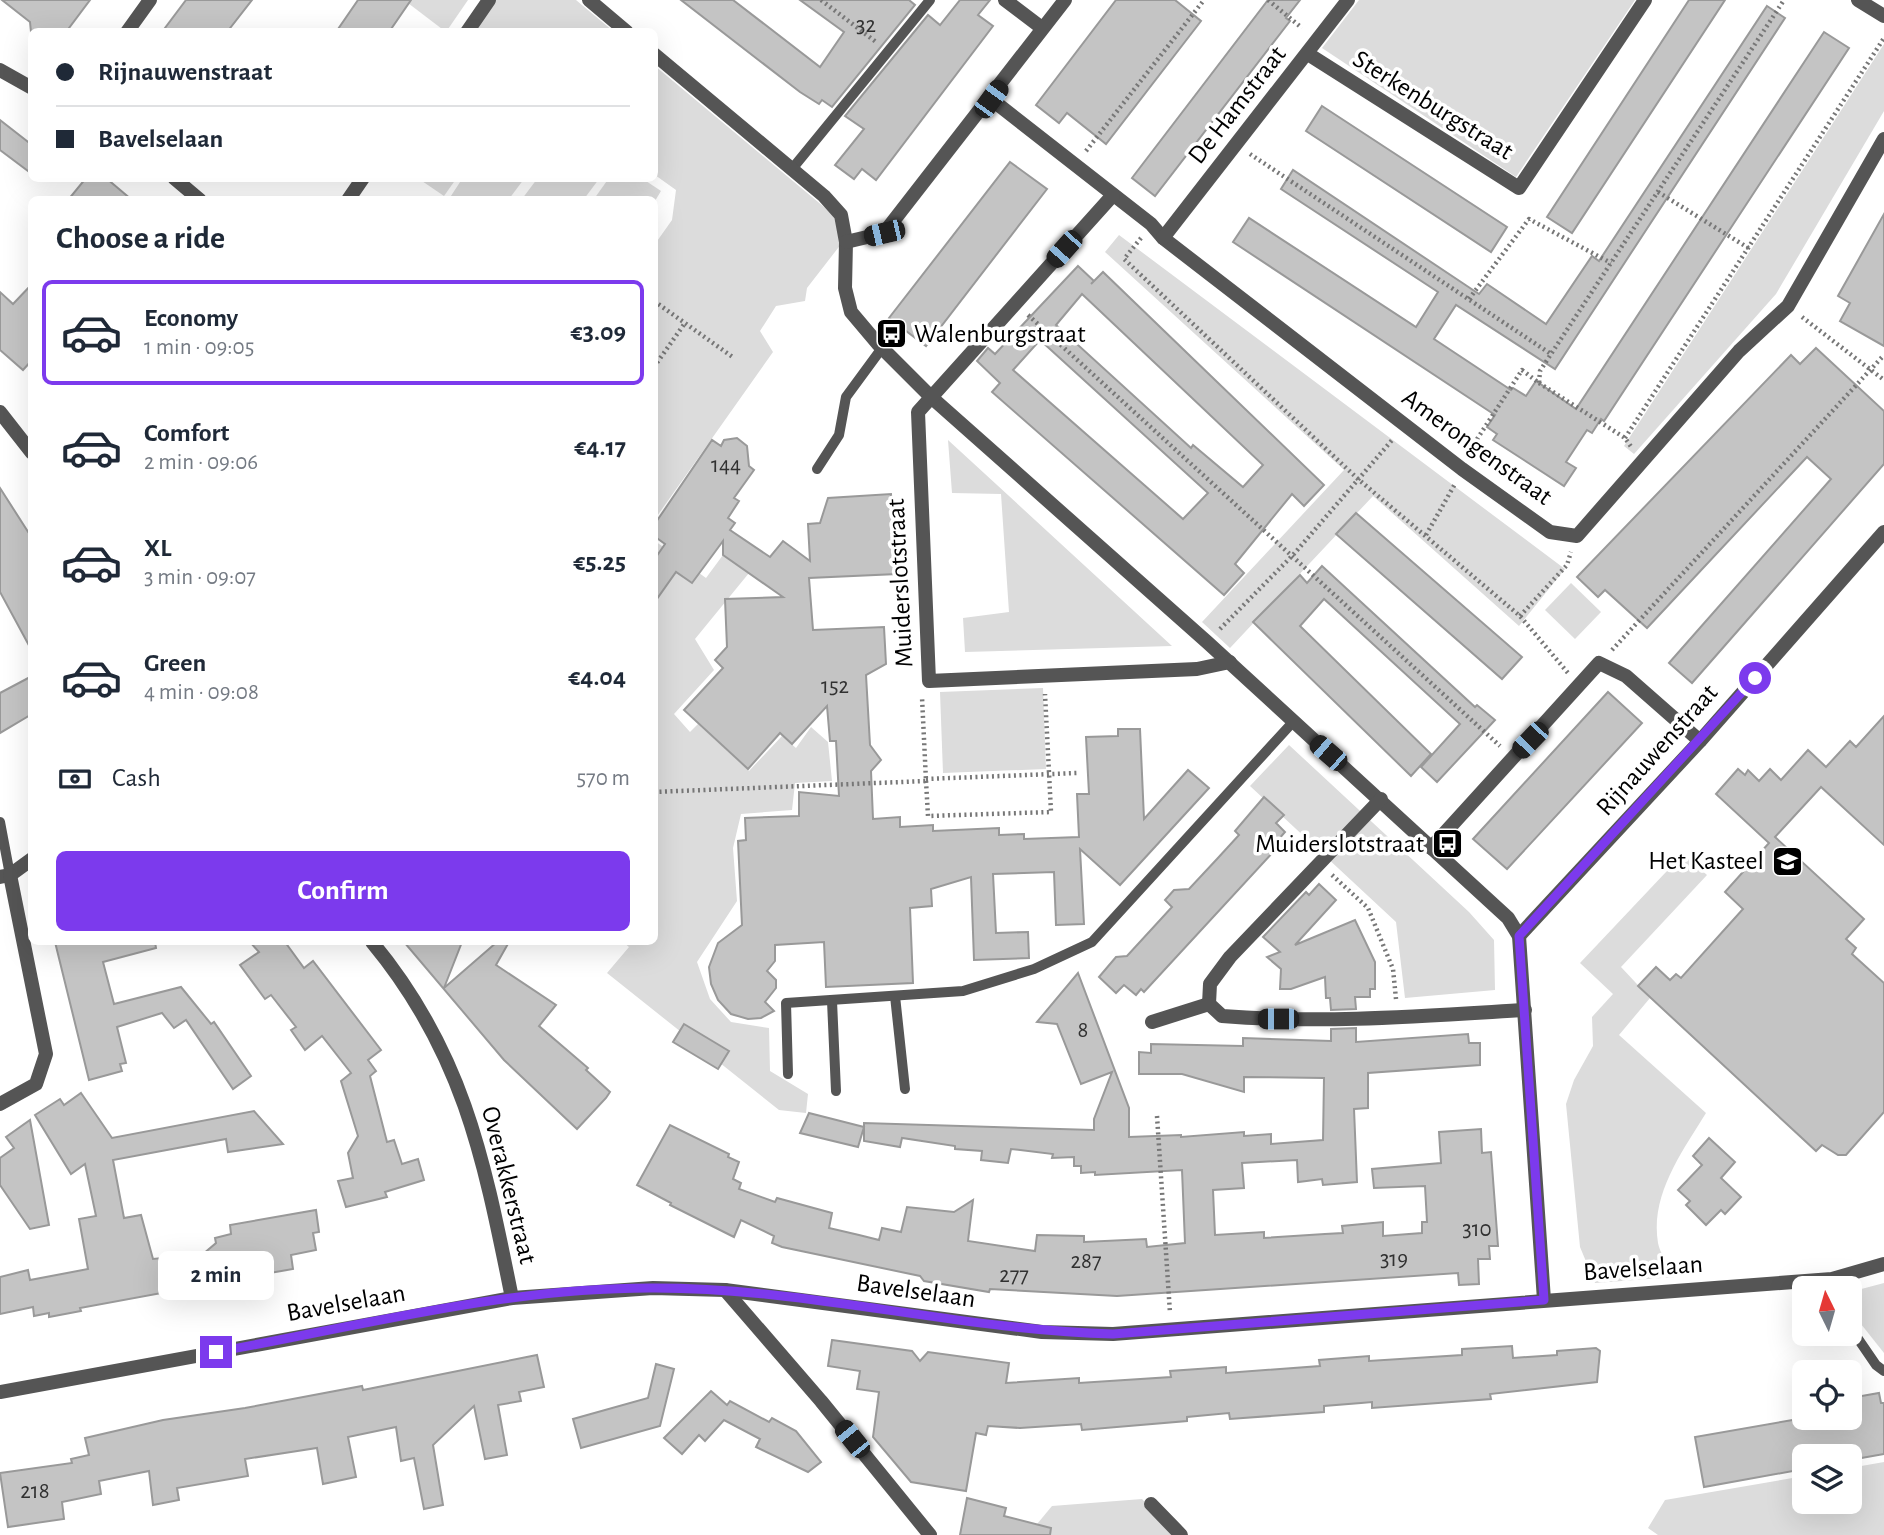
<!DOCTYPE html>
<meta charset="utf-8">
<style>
body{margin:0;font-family:"Alegreya Sans",sans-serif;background:#f2f2f3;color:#1f2937;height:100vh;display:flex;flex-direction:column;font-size:26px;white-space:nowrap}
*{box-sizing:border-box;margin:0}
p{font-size:23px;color:#747a83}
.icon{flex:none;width:38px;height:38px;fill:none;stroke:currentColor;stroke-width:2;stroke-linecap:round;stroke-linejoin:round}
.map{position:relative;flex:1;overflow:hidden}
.details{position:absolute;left:28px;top:196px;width:630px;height:749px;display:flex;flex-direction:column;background:#fff;border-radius:10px;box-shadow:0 7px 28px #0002}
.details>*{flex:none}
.top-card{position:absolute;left:28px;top:28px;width:630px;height:154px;border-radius:10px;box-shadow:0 7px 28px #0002;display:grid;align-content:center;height:154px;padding:0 28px;background:#fff}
.needle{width:46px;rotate:355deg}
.tools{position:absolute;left:1792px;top:1276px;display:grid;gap:14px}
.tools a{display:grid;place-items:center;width:70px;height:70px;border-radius:10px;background:#fff;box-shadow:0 7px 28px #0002;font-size:35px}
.end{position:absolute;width:32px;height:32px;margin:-16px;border:9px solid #7c3aed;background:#fff;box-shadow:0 0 0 4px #fff}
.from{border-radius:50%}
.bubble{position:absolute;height:49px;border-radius:10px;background:#fff;box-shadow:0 7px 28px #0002;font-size:23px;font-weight:700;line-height:49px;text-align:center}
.car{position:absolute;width:21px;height:42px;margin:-21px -10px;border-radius:9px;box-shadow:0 0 5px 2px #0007;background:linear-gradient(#222 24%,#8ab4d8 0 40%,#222 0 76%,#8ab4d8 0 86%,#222 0)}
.top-card b{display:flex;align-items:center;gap:24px;height:66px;font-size:26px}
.top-card b+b{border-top:2px solid #e0e1e3}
.top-card i{width:18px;height:18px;background:#1f2937}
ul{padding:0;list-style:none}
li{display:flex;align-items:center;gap:21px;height:105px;margin:0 14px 10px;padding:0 14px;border:4px solid transparent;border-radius:10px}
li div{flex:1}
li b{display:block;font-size:26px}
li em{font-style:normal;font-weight:700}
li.selected{border-color:#7c3aed}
li>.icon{width:63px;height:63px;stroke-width:1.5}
h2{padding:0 28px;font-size:32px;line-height:84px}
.pay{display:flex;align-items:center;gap:18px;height:77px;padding:0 28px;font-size:26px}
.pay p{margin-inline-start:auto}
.primary-button{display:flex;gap:14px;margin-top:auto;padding:14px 28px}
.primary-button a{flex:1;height:80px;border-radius:10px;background:#7c3aed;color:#fff;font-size:28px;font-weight:700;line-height:80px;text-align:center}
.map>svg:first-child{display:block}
</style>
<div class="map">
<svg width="1884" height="1535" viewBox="0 0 1884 1535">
<rect width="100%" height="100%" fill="#fff"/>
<g fill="#dcdcdc">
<polygon points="404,0 468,0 446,32"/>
<polygon points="495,0 576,0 613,31 473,32"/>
<polygon points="1359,0 1635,0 1516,177 1322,48"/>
<polygon points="1884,44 1884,111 1776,294 1634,454 1624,446"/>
<polygon points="655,66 842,222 845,239 807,288 805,301 776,306 760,331 773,352 655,519 655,244 672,220 676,190 655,175"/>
<polygon points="609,178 643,179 661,191 655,201 594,199"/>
<polygon points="419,179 456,179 444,196"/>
<polygon points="462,179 462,178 524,179 509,199 449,199"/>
<polygon points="537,179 537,178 599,179 584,199 522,199"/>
<polygon points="1119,235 1565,569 1519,626 1373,496 1230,648 1202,622 1344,470 1105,252"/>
<polygon points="948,440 1172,646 965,652 963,618 1009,612 1001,494 952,493"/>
<polygon points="734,540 758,562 695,639 714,670 674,714 690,732 698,724 749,771 782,736 796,748 811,727 828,742 832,781 795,783 792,810 741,814 733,848 737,901 697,962 710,999 731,1022 769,1028 770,1071 808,1094 806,1113 779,1110 607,973 629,947 623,942 654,942 655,541 706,578"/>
<polygon points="1571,583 1601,612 1575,639 1545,610"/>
<polygon points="1043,688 1046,769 943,773 940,692"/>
<polygon points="1289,745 1469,912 1494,940 1495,990 1405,998 1396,922 1250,786"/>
<path d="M1683,854L1707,875L1621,967L1650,998L1619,1035L1706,1113C1682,1152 1650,1195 1658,1243C1660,1254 1670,1267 1675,1277L1595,1283L1580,1247L1566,1104L1574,1080L1593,1046L1592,1017L1613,994L1580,963Z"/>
<polygon points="1884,1283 1884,1353 1861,1324 1850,1292"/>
<polygon points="1884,1462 1884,1535 1658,1535 1648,1528 1665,1500 1804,1476 1804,1502 1850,1502 1850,1468"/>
<polygon points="1142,1499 1176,1535 1028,1535 1052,1506"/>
</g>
<g fill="#c4c4c4" stroke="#999" stroke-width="2" fill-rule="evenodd">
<polygon points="2,0 90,0 66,32 31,32 30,22"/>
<polygon points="186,0 252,0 227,32 162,32"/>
<polygon points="358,0 411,0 389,32 336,32"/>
<polygon points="681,0 733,0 820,67 844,32 800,0 909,0 915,5 832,107 822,100 819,104 800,92"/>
<polygon points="960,0 990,0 978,15 993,26 876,180 862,169 854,179 835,165 864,129 845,116 928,15 940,25"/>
<polygon points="1116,0 1175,0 1201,21 1106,144 1067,113 1059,123 1036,105"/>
<polygon points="1268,0 1300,0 1286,18 1290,21 1155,196 1132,178"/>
<polygon points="1689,0 1725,0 1572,233 1547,217"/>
<polygon points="1767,6 1785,18 1555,369 1456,305 1434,339 1511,390 1513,388 1526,396 1536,381 1576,409 1824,32 1849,48 1604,421 1601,419 1592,433 1587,430 1566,462 1576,468 1564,486 1493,440 1497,434 1487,427 1495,415 1233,242 1249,218 1416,327 1438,292 1281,189 1293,170 1479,294 1487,284 1546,324 1592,256 1599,261"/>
<polygon points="1322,106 1507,227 1491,252 1306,131"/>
<polygon points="0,120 32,145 32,174 0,150"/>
<polygon points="1010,162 1047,189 926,346 889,318"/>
<polygon points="86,178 106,178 132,200 68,200"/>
<polygon points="1884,214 1884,346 1840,321 1850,303 1838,296"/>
<path d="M1078,266L1094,281L1091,284L1103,272L1324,485L1304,506L1292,494L1235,564L1244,573L1224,595L992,392L1000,383L977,361L988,348L995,354ZM1082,294L1263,465L1243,487L1193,445L1191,448L1056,325ZM1040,340L1208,493L1183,519L1013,370Z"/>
<polygon points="32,284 32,360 23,370 0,350 0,292 13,304"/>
<polygon points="1816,348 1884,411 1884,464 1692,683 1669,663 1831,479 1807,457 1647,628 1605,590 1598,597 1577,577 1791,355 1800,364"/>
<polygon points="737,438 747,446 749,466 754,470 734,498 739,501 728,518 735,523 730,530 770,557 783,541 810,561 808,524 820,523 828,498 891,494 897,574 809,578 813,630 884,627 886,664 866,675 870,745 881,760 871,771 873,819 900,817 900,827 933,825 933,831 999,828 999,835 1024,834 1024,839 1079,837 1077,794 1089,794 1086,737 1118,736 1118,729 1140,729 1144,819 1188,770 1209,788 1120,885 1080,849 1084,924 1056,925 1054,872 993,874 996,933 1028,932 1029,958 974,960 971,877 931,889 932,906 910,908 913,983 826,987 824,942 775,945 775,961 767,971 776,980 776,988 765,1002 774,1011 761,1018 748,1019 731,1014 718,1000 711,984 709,967 718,943 742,925 738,841 746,840 745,818 799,816 799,792 839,796 836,741 830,741 827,706 792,744 780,733 748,769 684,710 723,668 715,660 727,647 725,599 783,597 723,555 723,541 692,583 676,572 654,603 654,560 665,544 654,536 654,525 712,440 721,446 724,440"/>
<polygon points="0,488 32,538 32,651 0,592"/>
<polygon points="1356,513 1522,657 1502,679 1336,534"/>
<polygon points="1322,566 1475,707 1477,705 1495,720 1437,782 1421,767 1460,724 1324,599 1300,626 1431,754 1411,776 1253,622 1300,575 1307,583"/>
<polygon points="32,676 32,714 0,733 0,693"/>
<polygon points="1608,692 1642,723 1507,869 1473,839"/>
<polygon points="1884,716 1884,845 1821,787 1775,837 1864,919 1846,939 1856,948 1852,954 1884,983 1884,1112 1846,1155 1838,1155 1822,1145 1816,1151 1638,986 1656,967 1670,980 1676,974 1681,978 1743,909 1725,892 1769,843 1716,794 1738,769 1745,775 1748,770 1759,781 1770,769 1781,780 1808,750 1826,767 1850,741 1856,747"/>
<polygon points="1264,797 1284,815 1276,823 1285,832 1271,848 1274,851 1144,992 1141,989 1136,995 1124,985 1116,993 1099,977 1116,957 1127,956 1172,907 1165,900 1174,890 1189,889 1217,859 1239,835 1235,831"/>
<polygon points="1319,884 1336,900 1295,945 1355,920 1375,962 1375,989 1370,989 1370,997 1355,997 1356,1009 1331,1010 1330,998 1326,998 1325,977 1291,989 1280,989 1281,969 1267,957 1280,952 1263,937 1306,892 1309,895"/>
<polygon points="55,942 155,942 156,948 103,962 114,1004 181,987 211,1024 214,1022 251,1076 233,1089 186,1020 174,1028 162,1013 117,1027 126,1063 120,1064 122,1071 89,1080"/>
<polygon points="250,942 285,942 304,968 313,961 381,1050 368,1060 376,1071 370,1076 387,1142 394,1140 402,1164 418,1159 424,1180 385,1192 387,1197 346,1207 338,1181 353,1178 348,1153 358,1136 341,1081 351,1073 322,1036 305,1050 291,1030 296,1027 271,995 265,999 240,965 259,952"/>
<polygon points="404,942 462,942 444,988 497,942 509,942 496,965 556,1005 539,1026 588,1068 586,1070 610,1092 606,1098 577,1129 504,1060"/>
<polygon points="1078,973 1129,1108 1129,1137 1181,1135 1181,1137 1244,1132 1244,1136 1271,1134 1271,1144 1323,1140 1324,1078 1244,1077 1244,1092 1182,1074 1139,1074 1139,1052 1151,1053 1151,1044 1243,1046 1243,1038 1331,1041 1331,1029 1356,1028 1356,1042 1468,1034 1469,1043 1480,1043 1480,1065 1368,1073 1368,1108 1354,1109 1357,1182 1323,1185 1322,1179 1298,1182 1297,1160 1242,1163 1244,1188 1213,1190 1215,1235 1264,1232 1264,1238 1325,1234 1343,1233 1342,1226 1383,1222 1383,1236 1422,1233 1422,1222 1427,1222 1425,1186 1374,1188 1372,1169 1441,1163 1439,1132 1481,1129 1482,1153 1491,1152 1498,1246 1489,1246 1490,1259 1478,1259 1479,1284 1459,1285 1458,1273 1117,1296 990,1289 989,1292 924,1281 920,1276 782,1247 772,1243 774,1236 741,1220 734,1237 670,1205 671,1203 637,1185 670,1125 729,1154 728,1157 739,1162 733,1179 741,1183 739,1189 775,1202 777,1198 832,1213 829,1228 859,1235 879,1240 882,1228 901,1232 907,1207 954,1212 973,1200 968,1241 1035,1251 1037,1235 1084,1236 1084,1242 1146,1239 1147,1247 1185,1243 1182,1170 1095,1175 1095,1172 1081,1173 1081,1166 1074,1166 1074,1157 1052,1158 1053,1154 1011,1149 1008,1163 981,1160 982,1151 955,1149 955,1146 902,1138 900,1147 864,1141 864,1123 1094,1130 1094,1119 1112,1072 1081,1084 1057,1024 1037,1022"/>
<polygon points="684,1024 729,1051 718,1069 673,1042"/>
<polygon points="81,1093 112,1138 254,1111 283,1144 228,1152 226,1139 113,1160 124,1218 141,1215 153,1259 172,1257 178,1290 80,1308 81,1311 49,1317 49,1313 34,1316 33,1307 0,1314 0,1277 28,1270 30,1280 88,1269 79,1219 96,1216 85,1164 71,1174 35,1115 60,1099 64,1105"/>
<polygon points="809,1113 864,1127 858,1147 800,1133"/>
<polygon points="30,1120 49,1225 30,1229 0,1185 0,1158 14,1148 6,1137"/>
<polygon points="1709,1138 1735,1162 1721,1178 1741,1197 1725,1214 1721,1210 1706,1225 1686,1205 1690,1201 1678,1190 1702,1165 1693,1156"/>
<polygon points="316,1210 319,1232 313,1233 316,1250 291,1255 293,1269 235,1279 224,1292 221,1277 200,1264 203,1254 216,1243 215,1238 231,1234 230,1225"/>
<polygon points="832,1340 912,1351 920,1361 928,1352 1009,1363 1006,1383 1079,1378 1079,1383 1171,1377 1170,1371 1226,1367 1226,1373 1320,1366 1319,1360 1369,1356 1369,1361 1462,1355 1462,1349 1512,1346 1513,1358 1557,1355 1557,1351 1596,1348 1600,1351 1597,1382 1490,1394 1491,1399 1372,1408 1372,1402 1361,1403 1324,1406 1324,1412 1230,1419 1229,1413 1187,1417 1187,1421 1082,1430 1081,1424 1020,1428 988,1426 986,1435 976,1433 966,1491 911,1482 873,1437 879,1392 857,1389 860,1371 828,1366"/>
<polygon points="537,1355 544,1387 519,1392 521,1401 498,1405 507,1455 485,1459 474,1406 433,1445 443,1505 424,1509 414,1458 401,1461 396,1427 348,1437 356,1477 323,1484 317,1448 291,1452 245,1459 248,1476 177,1488 179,1500 153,1505 149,1471 99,1481 101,1494 62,1502 64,1519 8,1527 0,1473 72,1463 71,1459 89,1455 85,1438 163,1420 245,1408 362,1386 363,1390"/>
<polygon points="656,1364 674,1369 660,1426 581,1448 573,1419 648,1398"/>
<polygon points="711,1391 727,1405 730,1401 769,1422 772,1418 796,1431 821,1462 808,1472 756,1447 760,1439 724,1420 705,1441 699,1435 682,1454 664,1438"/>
<polygon points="1879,1393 1881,1403 1884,1403 1884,1454 1850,1460 1850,1456 1804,1456 1804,1469 1704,1487 1695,1437 1804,1418 1850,1418 1850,1398"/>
<polygon points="967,1498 1006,1508 1004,1516 1051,1528 1050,1535 960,1535"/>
</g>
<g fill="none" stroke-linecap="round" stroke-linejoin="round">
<g stroke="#777" stroke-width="4.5" stroke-dasharray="2 3.5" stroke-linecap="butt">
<polyline points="821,0 876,42"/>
<polyline points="1268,0 1302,28"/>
<polyline points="1086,151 1204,0"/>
<polyline points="1250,154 1551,354"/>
<polyline points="1658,192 1750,249"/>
<polyline points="1141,238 1124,259 1358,479 1520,616 1568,673"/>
<polyline points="1469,299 1529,219 1611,263"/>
<polyline points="654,301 734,358"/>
<polyline points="1028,315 1500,746"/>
<polyline points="1802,317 1884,380"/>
<polyline points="654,367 685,323"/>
<polyline points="1539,383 1625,438 1632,448"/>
<polyline points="1625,438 1884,38"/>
<polyline points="1468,453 1522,370 1539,383 1540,371 1551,354 1784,0"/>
<polyline points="1426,535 1455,484"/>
<polyline points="1520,616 1567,565 1571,552"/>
<polyline points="1220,629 1293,555 1393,439"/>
<polyline points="1612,650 1884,355"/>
<polyline points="926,779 1077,773"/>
<polyline points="926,781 928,816 1051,812 1045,694"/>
<polyline points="654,792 926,781 922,697"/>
<polyline points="1332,875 1368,908 1393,969 1396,999"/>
<polyline points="1157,1116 1170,1313"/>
</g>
<g stroke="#555" stroke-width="10">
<polyline points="792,169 930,0"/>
<polyline points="817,469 839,435 846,397 882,348"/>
<polyline points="0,822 10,875"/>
<polyline points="895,996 905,1089"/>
<polyline points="832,1001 836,1091"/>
<polyline points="788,1074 786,1003 963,991 1034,969 1092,942 1293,722"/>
<polyline points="1850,1327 1876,1365 1884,1371"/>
</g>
<g stroke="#555" stroke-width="14">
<polyline points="589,0 627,32"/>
<polyline points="1005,0 1042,28"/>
<polyline points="1858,0 1884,16"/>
<polyline points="127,32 150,0"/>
<polyline points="467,32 489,0"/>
<polyline points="654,54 824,196 841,215 846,242 845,288 851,312 878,344 931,397 1207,642 1508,918 1519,936 1544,1300"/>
<polyline points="1308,54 1519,188 1645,0"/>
<polyline points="0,70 32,88"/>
<polyline points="991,99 1151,224 1163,238 1462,469 1550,532 1577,536 1739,351 1788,306 1884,139"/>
<polyline points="174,178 200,200"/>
<polyline points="1113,195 918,412 929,681 1197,669 1230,662"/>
<polyline points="348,200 363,178"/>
<polyline points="1163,238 1348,0"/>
<polyline points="846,242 884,233 1065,0"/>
<polyline points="0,412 32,453"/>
<path d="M1381,799L1230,957L1210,984L1209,1004L1222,1016C1322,1024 1424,1016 1525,1010"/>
<polyline points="1431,848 1599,663 1626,676 1700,741"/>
<polyline points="0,877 10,875 32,859"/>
<polyline points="1519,936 1700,741 1884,532"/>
<path d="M372,942C464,1053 484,1160 512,1298"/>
<polyline points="1152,1022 1209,1004"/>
<polyline points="0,1104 36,1084 46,1054 10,875"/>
<polyline points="725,1290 821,1401 930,1535"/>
<polyline points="0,1392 512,1298 653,1288 725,1290 1042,1332 1113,1334 1832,1279 1884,1264"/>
<polyline points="1151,1504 1181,1535"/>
</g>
</g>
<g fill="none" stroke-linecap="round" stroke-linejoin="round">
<path stroke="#7c3aed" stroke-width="9" d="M216,1352C360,1326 508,1287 655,1288C809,1288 959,1330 1113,1334L1544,1300L1519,936L1755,678"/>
</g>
<defs>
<symbol id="bus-square" viewBox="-11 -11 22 22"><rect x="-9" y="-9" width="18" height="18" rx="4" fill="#000" stroke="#fff"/><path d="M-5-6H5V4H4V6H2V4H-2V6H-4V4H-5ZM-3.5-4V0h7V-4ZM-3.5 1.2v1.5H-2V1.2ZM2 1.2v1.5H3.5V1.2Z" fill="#fff"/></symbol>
<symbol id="school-square" viewBox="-11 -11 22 22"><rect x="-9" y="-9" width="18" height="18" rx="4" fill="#000" stroke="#fff"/><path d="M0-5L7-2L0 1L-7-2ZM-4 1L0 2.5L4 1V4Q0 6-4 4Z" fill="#fff"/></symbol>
</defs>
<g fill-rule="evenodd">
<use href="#bus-square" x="874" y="316" width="35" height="35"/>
<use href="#bus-square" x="1430" y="826" width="35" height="35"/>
<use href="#school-square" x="1770" y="844" width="35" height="35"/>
</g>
<g text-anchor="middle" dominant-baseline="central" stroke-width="7" stroke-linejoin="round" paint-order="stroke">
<g font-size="23" fill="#313131">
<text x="866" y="25">32</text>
<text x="726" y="465">144</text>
<text x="835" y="686">152</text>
<text x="1083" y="1030">8</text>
<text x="1477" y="1229">310</text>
<text x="1394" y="1259">319</text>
<text x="1086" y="1261">287</text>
<text x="1014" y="1275">277</text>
<text x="35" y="1491">218</text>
</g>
<g font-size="26" fill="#000" stroke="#fff">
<text transform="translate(1237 105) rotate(-52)">De Hamstraat</text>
<text transform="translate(1433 105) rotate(32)">Sterkenburgstraat</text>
<text transform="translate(1477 447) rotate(36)">Amerongenstraat</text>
<text transform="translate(900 583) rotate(-93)">Muiderslotstraat</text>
<text transform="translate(1657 750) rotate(-48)">Rijnauwenstraat</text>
<text transform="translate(509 1185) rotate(76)">Overakkerstraat</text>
<text transform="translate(1643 1268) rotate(-4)">Bavelselaan</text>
<text transform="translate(916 1291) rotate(8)">Bavelselaan</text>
<text transform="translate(346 1303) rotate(-10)">Bavelselaan</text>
</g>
<g font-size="26" fill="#000" stroke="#fff" text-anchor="end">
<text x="914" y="334" text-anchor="start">Walenburgstraat</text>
<text x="1424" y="844">Muiderslotstraat</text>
<text x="1764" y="861">Het Kasteel</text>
</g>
</g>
</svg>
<div class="tools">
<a><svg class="needle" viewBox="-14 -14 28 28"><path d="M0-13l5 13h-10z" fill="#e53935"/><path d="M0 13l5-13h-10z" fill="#747a83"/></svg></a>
<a><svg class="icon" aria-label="locate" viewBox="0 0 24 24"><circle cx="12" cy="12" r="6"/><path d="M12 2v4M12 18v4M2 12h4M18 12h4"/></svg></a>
<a><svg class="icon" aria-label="layers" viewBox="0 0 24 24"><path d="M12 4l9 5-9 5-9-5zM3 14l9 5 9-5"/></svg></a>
</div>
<i class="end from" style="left:1755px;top:678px"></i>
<i class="end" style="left:216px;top:1352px"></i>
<div class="bubble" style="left:158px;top:1251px;width:116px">2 min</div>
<i class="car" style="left:991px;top:99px;rotate:36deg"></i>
<i class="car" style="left:884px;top:233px;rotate:257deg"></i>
<i class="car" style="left:1064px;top:249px;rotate:222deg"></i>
<i class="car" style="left:1530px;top:740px;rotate:224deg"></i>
<i class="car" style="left:1328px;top:753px;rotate:311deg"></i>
<i class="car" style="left:1278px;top:1019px;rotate:270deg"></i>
<i class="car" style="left:852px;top:1439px;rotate:321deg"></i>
<div class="top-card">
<b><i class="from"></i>Rijnauwenstraat</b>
<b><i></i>Bavelselaan</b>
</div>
<section class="details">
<h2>Choose a ride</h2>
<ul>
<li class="selected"><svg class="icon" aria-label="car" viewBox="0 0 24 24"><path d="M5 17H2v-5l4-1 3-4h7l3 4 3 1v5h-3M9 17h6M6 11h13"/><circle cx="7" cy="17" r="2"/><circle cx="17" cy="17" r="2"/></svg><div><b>Economy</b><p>1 min · 09:05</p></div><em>€3.09</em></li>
<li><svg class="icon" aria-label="car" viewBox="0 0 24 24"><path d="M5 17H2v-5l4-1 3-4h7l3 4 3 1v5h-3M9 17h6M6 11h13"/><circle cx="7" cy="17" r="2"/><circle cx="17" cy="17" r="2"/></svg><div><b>Comfort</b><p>2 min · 09:06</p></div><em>€4.17</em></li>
<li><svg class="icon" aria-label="car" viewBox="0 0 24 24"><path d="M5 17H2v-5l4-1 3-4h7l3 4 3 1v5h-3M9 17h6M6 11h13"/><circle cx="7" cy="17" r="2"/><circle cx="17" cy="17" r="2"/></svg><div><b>XL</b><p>3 min · 09:07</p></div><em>€5.25</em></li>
<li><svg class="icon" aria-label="car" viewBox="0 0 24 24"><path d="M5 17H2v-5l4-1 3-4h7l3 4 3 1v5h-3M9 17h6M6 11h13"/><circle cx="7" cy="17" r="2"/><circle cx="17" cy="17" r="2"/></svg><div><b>Green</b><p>4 min · 09:08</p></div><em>€4.04</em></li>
</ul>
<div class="pay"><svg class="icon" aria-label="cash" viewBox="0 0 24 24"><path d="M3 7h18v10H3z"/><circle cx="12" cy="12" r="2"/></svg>Cash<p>570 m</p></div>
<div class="primary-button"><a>Confirm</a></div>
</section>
</div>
